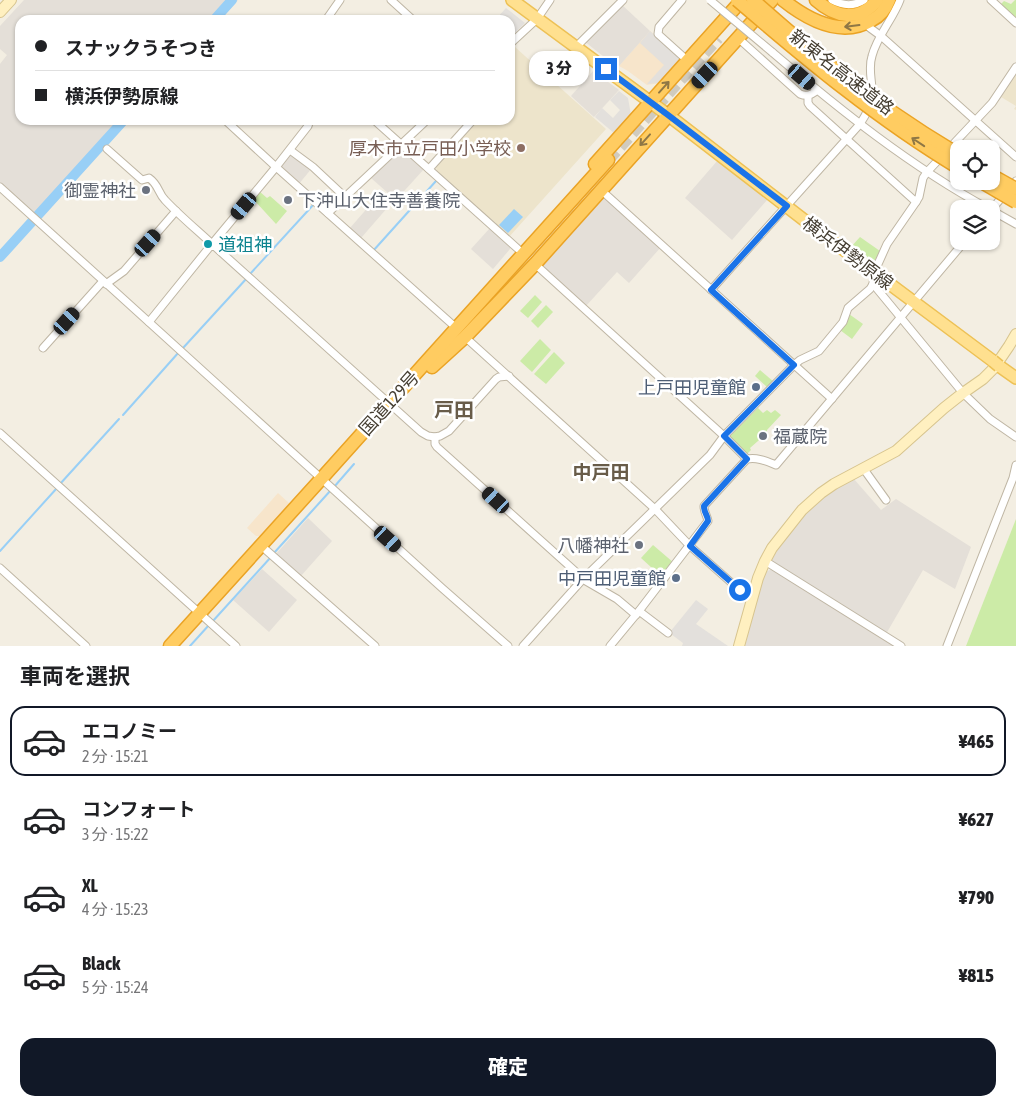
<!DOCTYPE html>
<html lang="ja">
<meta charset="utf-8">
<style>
body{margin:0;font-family:"Asap Condensed","Noto Sans JP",sans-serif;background:#f2f2f2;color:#202124;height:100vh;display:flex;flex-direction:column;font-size:19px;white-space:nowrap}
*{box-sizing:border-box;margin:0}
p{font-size:16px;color:#757577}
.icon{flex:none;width:28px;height:28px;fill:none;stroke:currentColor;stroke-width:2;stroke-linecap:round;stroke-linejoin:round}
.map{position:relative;height:646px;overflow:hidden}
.details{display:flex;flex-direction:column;background:#fff;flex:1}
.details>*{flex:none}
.banner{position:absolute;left:15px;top:15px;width:500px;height:110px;border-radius:15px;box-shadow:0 1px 4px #0004;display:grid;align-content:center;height:110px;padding:0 20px;background:#fff}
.buttons{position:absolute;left:950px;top:140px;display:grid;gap:10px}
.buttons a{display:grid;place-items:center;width:50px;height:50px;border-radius:10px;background:#fff;box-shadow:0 1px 4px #0004;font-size:25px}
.end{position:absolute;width:22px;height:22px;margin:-11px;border:6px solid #1a73e8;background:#fff;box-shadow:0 0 0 2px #fff}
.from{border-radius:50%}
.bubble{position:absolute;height:35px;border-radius:15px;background:#fff;box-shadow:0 1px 4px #0004;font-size:16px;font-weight:800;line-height:35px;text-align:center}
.car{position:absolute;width:15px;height:30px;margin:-15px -8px;border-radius:6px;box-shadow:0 0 4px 1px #0007;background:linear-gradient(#222 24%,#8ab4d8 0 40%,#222 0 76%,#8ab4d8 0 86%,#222 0)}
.banner b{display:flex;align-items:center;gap:18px;height:48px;font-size:19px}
.banner b+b{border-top:1px solid #e0e0e0}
.banner i{width:12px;height:12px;background:#202124}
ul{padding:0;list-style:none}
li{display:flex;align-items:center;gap:15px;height:70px;margin:0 10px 8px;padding:0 10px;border:2px solid transparent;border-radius:15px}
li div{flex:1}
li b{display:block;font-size:19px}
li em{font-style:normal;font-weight:800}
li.on{border-color:#111827}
li>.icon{width:45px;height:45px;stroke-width:1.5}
h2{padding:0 20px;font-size:22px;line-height:60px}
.button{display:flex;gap:10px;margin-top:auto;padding:10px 20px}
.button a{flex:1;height:58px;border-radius:15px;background:#111827;color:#fff;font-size:20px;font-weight:800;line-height:58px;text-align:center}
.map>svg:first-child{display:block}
</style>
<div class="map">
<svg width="1016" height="646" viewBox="0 0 1016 646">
<rect width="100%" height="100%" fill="#f3eee2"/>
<g fill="#f7e5cb">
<polygon points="650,31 682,59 660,83 647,85 628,71 619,66"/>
<polygon points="278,493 290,504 261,536 256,536 247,528"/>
</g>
<g fill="#e4dfd8">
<polygon points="24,0 238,0 220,20 20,20 20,120 130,120 40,220 0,184 0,64 7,55 0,49 0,26"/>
<polygon points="621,4 650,31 619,66 613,64 584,41"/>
<polygon points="593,71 619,90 594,117 571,96"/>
<polygon points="401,148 424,169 396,200 371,178"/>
<polygon points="291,152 312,168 298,185 278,167"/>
<polygon points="718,160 768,199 732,240 685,198"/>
<polygon points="605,196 661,247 629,283 617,272 585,307 541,266"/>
<polygon points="377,197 388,207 361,238 350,228"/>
<polygon points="490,228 510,247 510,249 493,269 471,249"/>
<polygon points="853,478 881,510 896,499 971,547 955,589 923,570 886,634 773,563 772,559 797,521 823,495"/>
<polygon points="308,518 332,541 300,577 276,554"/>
<polygon points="262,569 297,600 269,632 233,600"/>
<polygon points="773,569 895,646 745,646 764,572"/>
</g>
<g fill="#ede4cb">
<polygon points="512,47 515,47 606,129 509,237 496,226 496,223 489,217 486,217 437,172 436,167 479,120 510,120 510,49"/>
<polygon points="1016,74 1016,110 1014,109 1016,106 1001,97"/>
</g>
<g fill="#cceba7">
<polygon points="1015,0 1016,0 1016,19 1000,5 1004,1 1011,4"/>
<polygon points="259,191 267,198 270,196 287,211 276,224 253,199"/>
<polygon points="860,237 880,251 874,262 873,263 850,248"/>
<polygon points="535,295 542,302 528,318 520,311"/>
<polygon points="546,305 553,312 538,328 531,321"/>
<polygon points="849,314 863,324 852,339 840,330"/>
<polygon points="540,339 551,350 532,372 520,361"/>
<polygon points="554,352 565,363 546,384 534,374"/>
<polygon points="760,370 774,382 768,388 755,376"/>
<polygon points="758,408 763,413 767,410 771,413 775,410 781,415 767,430 767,433 750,448 751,450 746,455 728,438"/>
<polygon points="1016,519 1016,646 966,646"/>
<polygon points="653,545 674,563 663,578 641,558"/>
</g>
<g fill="#e3e0dc">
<polygon points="506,8 525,23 510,38 510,20 495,20"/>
<polygon points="650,31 681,59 660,83 647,84 664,65 640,43"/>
<polygon points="619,91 628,98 631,115 614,133 595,117 602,108 613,118 620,110 610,100"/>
<polygon points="696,600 708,609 696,624 728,646 682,646 683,643 671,634 670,632"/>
</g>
<polygon fill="#98cff6" points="514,209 523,217 508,233 499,225"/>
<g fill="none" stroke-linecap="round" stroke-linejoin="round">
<g stroke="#98cff6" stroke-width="2">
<polyline points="372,250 373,251 436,181"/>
<polyline points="250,274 314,204"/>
<polyline points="183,348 247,278"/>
<polyline points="123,415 179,352"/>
<polyline points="60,484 119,419"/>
<polyline points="334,487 354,464"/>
<polyline points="0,551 57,488"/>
<polyline points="274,553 331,490"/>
<polyline points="212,622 271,557"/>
<polyline points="190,646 209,625"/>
</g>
<g stroke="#98cff6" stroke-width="10">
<polyline points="214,20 232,0"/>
<polyline points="0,257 124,120"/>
</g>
<polyline stroke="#d0cbbf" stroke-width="12" stroke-dasharray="12 6" stroke-linecap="butt" points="608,160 718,38"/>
<defs>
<g id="street">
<polyline points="391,0 413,20"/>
<polyline points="682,0 659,27 658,34 688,61"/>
<path d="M832,0C843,6 853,7 864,0"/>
<polyline points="991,0 1016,23"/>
<polyline points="326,20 340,0"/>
<polyline points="870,28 881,36 1016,157"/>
<path d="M738,38L800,94C807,97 812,95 817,90"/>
<polyline points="510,44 537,19 550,0"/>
<polyline points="576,47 623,0"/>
<path d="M772,52C840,110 910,166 989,209"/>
<polyline points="808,96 808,103 810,106 916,202"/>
<polyline points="225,120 276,167 308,126 310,120"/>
<polyline points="374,120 518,249"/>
<path d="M107,149L142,180L149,178C159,185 158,193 165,200C180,216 197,230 212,244L276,167L453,325"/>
<polyline points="290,150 313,167 345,197"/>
<polyline points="429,169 473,120"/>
<polyline points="0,187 442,588 508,646"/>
<polyline points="601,190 832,399"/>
<polyline points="991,210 1016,181"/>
<polyline points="991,210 1016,224"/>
<polyline points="328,213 427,120"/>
<polyline points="535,264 724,436 747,459"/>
<polyline points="106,284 124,271 176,211"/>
<polyline points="873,284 963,393 990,419 1016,437"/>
<path d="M711,290L860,124C866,115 872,103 872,91C872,79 868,68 872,56C877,36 893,19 900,0"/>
<polyline points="149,322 212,244 421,432 428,436 435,437 440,436 449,431 496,379 499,377 509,376"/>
<polyline points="465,337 655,509 690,546 752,601"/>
<polyline points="43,348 103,281"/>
<polyline points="0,433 236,646"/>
<polyline points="435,437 435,444 437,447 586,581 617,599 636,615"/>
<polyline points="863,468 886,500"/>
<polyline points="266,550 375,646"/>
<polyline points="765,561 901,646"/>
<polyline points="0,568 86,646"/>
<polyline points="639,611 668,633"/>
<polyline points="523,646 583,579 710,455 724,436 794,365 800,360 819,351 843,322 848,308 870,289 873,284 874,273 887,244 916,202 919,197 923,178 927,172 992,103 1016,67"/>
<path d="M610,646L639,611L708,521C707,515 704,513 704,506L747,459C757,457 766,461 776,465L965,241"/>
<polyline points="947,646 1013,478 1016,465"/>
</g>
<g id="secondary">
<polyline points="0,12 11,0"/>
<polyline points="739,646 758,578 765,561 772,548 802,510 821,493 834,484 896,451 944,408 963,393 983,379 994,368 1009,346 1016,334"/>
</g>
<g id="primary">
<polyline points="512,0 668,115 808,223 993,361"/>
<polyline points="999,366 1016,378"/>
</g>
<g id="highway">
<path d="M783,0C808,20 841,38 872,20C880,16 886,8 889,0"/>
<path d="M816,0C835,17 859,23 877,0"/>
<polyline points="595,164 742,0"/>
<polyline points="432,367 465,337 535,264 772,0"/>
<polyline points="170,646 322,478 426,362 608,160"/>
</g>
</defs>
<use href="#street" stroke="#bfb6a4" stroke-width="9"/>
<use href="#secondary" stroke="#d7c48e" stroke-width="12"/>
<use href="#primary" stroke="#edc156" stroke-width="14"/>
<use href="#highway" stroke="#eaa325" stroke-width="15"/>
<use href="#street" stroke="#fff" stroke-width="7"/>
<use href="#secondary" stroke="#fff0c0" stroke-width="10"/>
<use href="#primary" stroke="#ffe08f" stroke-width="11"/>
<use href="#highway" stroke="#ffcc61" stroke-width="12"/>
<defs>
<polyline id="street-bridge" points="710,0 772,52"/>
<polyline id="primary-bridge" points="993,361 999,366"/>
<g id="highway-bridge">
<path d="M737,0C808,61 879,120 959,168"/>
<path d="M753,0C778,22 803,44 829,65C870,98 914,128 959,155"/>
<polyline points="991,175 1016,189"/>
<polyline points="980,181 1016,202"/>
</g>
</defs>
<use href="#street-bridge" stroke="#bfb6a4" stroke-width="9" stroke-linecap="butt"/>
<use href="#primary-bridge" stroke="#edc156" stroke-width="14" stroke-linecap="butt"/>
<use href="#highway-bridge" stroke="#eaa325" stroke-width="15" stroke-linecap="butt"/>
<use href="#street-bridge" stroke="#fff" stroke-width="7"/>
<use href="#primary-bridge" stroke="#ffe08f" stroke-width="11"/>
<use href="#highway-bridge" stroke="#ffcc61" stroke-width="12"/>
</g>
<defs><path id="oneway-shaft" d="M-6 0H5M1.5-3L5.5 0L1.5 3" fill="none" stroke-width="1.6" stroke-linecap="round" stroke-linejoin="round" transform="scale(1.25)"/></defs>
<g stroke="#8f7745">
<use href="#oneway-shaft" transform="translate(852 26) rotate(173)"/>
<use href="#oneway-shaft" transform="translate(664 87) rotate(-48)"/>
<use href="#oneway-shaft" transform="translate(645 140) rotate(132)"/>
<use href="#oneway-shaft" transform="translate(918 142) rotate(-146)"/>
</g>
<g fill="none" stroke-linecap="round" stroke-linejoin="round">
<path stroke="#1a73e8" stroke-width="6" d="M606,69L668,115L787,206L711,290L794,365L724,436L747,459L704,506C704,514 708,515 708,521L690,546L740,590"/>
</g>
<circle fill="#8d6e63" stroke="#fff" stroke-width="2" cx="521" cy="148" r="5"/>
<g fill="#6b7280" stroke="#fff" stroke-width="2">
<circle cx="146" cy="190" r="5"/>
<circle cx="288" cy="200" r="5"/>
<circle cx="763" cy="436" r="5"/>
<circle cx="639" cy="545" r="5"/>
</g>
<circle fill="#0f9aa8" stroke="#fff" stroke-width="2" cx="208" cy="244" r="5"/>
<g fill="#5c6f8a" stroke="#fff" stroke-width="2">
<circle cx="756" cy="387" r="5"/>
<circle cx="676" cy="578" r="5"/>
</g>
<g text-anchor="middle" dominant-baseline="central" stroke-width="5" stroke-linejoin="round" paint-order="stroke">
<g font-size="18" fill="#453e32" stroke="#fff">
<text transform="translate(842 72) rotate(38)">新東名高速道路</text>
<text transform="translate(848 253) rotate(37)">横浜伊勢原線</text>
<text transform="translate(389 403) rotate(-48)">国道129号</text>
</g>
<g font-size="18" fill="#785e54" stroke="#fff" text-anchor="end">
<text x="511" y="148">厚木市立戸田小学校</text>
</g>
<g font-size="18" fill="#5b616d" stroke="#fff" text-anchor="end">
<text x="136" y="190">御霊神社</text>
<text x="298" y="200" text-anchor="start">下沖山大住寺善養院</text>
<text x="773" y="436" text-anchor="start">福蔵院</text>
<text x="629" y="545">八幡神社</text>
</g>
<g font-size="18" fill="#0d838f" stroke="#fff" text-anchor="start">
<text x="218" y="244">道祖神</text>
</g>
<g font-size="18" fill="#4e5e75" stroke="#fff" text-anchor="end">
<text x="746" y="387">上戸田児童館</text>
<text x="666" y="578">中戸田児童館</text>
</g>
<g font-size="19" font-weight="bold" fill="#685c49" stroke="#fff">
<text x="601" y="472">中戸田</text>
</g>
<g font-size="20" font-weight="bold" fill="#685c49" stroke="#fff">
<text x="454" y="409">戸田</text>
</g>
</g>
</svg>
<div class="buttons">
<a><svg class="icon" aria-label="locate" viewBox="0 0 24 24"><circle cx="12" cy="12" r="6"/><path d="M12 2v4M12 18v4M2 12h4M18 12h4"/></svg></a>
<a><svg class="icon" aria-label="layers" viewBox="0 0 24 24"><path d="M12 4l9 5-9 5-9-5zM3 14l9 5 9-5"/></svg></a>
</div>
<i class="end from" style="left:740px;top:590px"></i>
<i class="end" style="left:606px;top:69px"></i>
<div class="bubble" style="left:529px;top:51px;width:60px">3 分</div>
<i class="car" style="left:705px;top:75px;rotate:223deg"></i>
<i class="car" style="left:802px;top:77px;rotate:131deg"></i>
<i class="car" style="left:244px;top:206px;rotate:220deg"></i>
<i class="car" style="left:148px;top:243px;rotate:42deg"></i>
<i class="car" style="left:67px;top:321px;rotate:42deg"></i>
<i class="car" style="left:496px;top:500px;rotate:312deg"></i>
<i class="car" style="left:388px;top:539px;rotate:132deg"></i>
<div class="banner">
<b><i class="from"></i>スナックうそつき</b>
<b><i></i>横浜伊勢原線</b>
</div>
</div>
<section class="details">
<h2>車両を選択</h2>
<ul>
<li class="on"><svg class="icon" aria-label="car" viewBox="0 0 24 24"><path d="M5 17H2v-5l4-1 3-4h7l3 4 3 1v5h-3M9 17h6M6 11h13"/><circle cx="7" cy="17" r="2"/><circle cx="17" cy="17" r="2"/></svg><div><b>エコノミー</b><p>2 分 · 15:21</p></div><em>¥465</em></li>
<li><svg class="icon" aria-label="car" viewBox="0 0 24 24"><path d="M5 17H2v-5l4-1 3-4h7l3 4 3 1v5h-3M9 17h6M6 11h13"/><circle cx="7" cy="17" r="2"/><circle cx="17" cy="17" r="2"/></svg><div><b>コンフォート</b><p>3 分 · 15:22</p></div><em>¥627</em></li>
<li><svg class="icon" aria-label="car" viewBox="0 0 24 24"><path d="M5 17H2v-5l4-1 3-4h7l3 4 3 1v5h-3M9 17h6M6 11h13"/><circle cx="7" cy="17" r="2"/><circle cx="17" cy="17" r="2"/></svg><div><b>XL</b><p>4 分 · 15:23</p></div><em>¥790</em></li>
<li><svg class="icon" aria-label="car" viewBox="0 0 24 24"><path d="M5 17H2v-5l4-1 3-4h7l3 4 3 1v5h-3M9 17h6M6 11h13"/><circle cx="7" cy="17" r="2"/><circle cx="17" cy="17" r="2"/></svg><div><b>Black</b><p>5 分 · 15:24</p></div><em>¥815</em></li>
</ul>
<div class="button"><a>確定</a></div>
</section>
